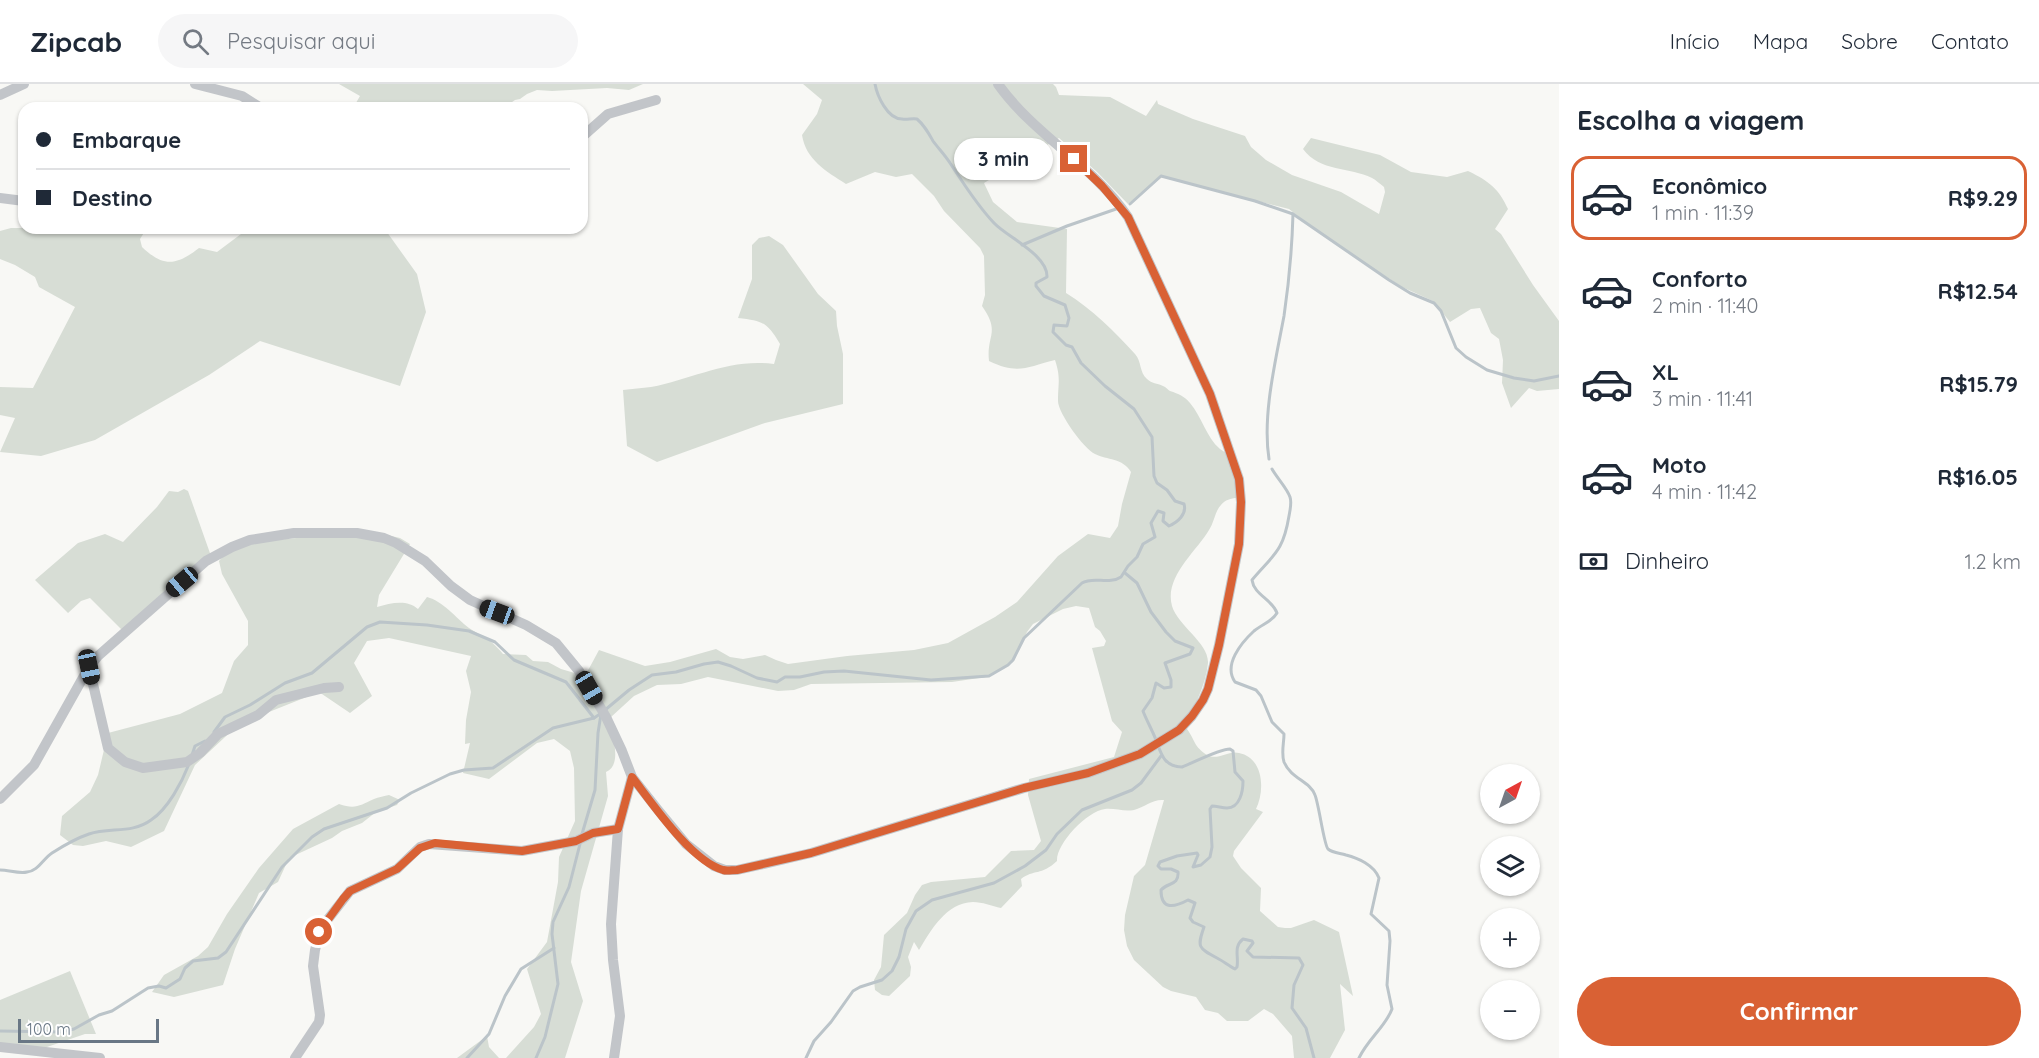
<!DOCTYPE html>
<html lang="pt">
<meta charset="utf-8">
<style>
body{margin:0;font-family:Quicksand,sans-serif;background:#f6f6f7;color:#1f2937;height:100vh;display:flex;flex-direction:column;font-size:22px;white-space:nowrap}
*{box-sizing:border-box;margin:0}
p{font-size:20px;color:#747a83}
.icon{flex:none;width:33px;height:33px;fill:none;stroke:currentColor;stroke-width:2;stroke-linecap:round;stroke-linejoin:round}
.map{position:relative;flex:1;overflow:hidden}
.panel{display:flex;flex-direction:column;background:#fff;width:480px}
.panel>*{flex:none}
.top-card{position:absolute;left:18px;top:18px;width:570px;height:132px;border-radius:18px;box-shadow:0 2px 4px #0004;display:grid;align-content:center;height:132px;padding:0 18px;background:#fff}
.needle{width:39px;rotate:40deg}
.controls{position:absolute;left:1480px;top:680px;display:grid;gap:12px}
.controls a{display:grid;place-items:center;width:60px;height:60px;border-radius:50%;background:#fff;box-shadow:0 2px 4px #0004;font-size:30px}
.scale{position:absolute;left:18px;bottom:15px;width:141px;box-sizing:border-box;padding-left:6px;border:3px solid #697785;border-top:0;font-size:16px;line-height:21px;white-space:nowrap;color:#697785;-webkit-text-stroke:4px #fff;paint-order:stroke}
.end{position:absolute;width:27px;height:27px;margin:-14px;border:8px solid #d96134;background:#fff;box-shadow:0 0 0 3px #fff}
.from{border-radius:50%}
.bubble{position:absolute;height:42px;border-radius:21px;background:#fff;box-shadow:0 2px 4px #0004;font-size:20px;font-weight:700;line-height:42px;text-align:center}
.car{position:absolute;width:18px;height:36px;margin:-18px -9px;border-radius:8px;box-shadow:0 0 4px 2px #0007;background:linear-gradient(#222 24%,#8ab4d8 0 40%,#222 0 76%,#8ab4d8 0 86%,#222 0)}
.top-card b{display:flex;align-items:center;gap:21px;height:57px;font-size:22px}
.top-card b+b{border-top:2px solid #e0e1e3}
.top-card i{width:15px;height:15px;background:#1f2937}
ul{padding:0;list-style:none}
li{display:flex;align-items:center;gap:18px;height:84px;margin:0 12px 9px;padding:0 6px;border:3px solid transparent;border-radius:18px}
li div{flex:1}
li b{display:block;font-size:22px}
li em{font-style:normal;font-weight:700}
li.current{border-color:#d96134}
li>.icon{width:54px;height:54px;stroke-width:1.5}
h2{padding:0 18px;font-size:27px;line-height:72px}
.pay{display:flex;align-items:center;gap:15px;height:66px;padding:0 18px;font-size:22px}
.pay p{margin-inline-start:auto}
.cta{display:flex;gap:12px;margin-top:auto;padding:12px 18px}
.cta a{flex:1;height:69px;border-radius:36px;background:#d96134;color:#fff;font-size:24px;font-weight:700;line-height:69px;text-align:center}
header{display:flex;align-items:center;gap:36px;box-sizing:border-box;height:84px;padding:0 30px;background:#fff;border-bottom:2px solid #e0e1e3}
header strong{font-size:28px}
nav{display:flex;gap:33px;margin-inline-start:auto;font-size:21px}
.search{width:420px;height:54px;background:#f6f6f7;display:flex;align-items:center;gap:15px;box-sizing:border-box;padding:0 21px;border-radius:33px;color:#747a83;font-size:22px}
main{display:flex;flex:1;min-height:0}
.map>svg:first-child{display:block}
</style>
<header>
<strong>Zipcab</strong>
<div class="search"><svg class="icon" aria-label="search" viewBox="0 0 24 24"><circle cx="10" cy="10" r="6"/><path d="M15 15l6 6"/></svg>Pesquisar aqui</div>
<nav><a>Início</a><a>Mapa</a><a>Sobre</a><a>Contato</a></nav>
</header>
<main>
<div class="map">
<svg width="1559" height="974" viewBox="0 0 1559 974">
<rect width="100%" height="100%" fill="#f8f8f5"/>
<g fill="#d7ddd5">
<polygon points="339,0 643,0 629,6 607,4 552,7 537,6 527,10 520,15 515,16 503,24 353,24 360,12"/>
<path d="M803,0H1053L1056,3L1059,11L1110,13L1146,32L1157,16L1158,20L1193,35L1245,52L1251,63L1266,76L1292,91L1341,108L1379,130L1385,108L1384,103C1380,100 1376,96 1372,94C1350,83 1320,88 1303,65L1311,54L1380,71L1411,88L1447,93L1468,87C1489,97 1499,105 1508,125L1495,145L1501,150L1533,201L1559,237V305L1537,307L1529,304L1511,324L1502,299L1503,276L1499,255L1491,249L1480,224L1471,225L1450,238L1433,217L1402,203L1322,151L1289,125L1162,93L1128,120L1097,88L1059,54L984,99L993,118L1017,138L1067,145L1066,209C1092,225 1115,248 1135,270C1142,278 1139,288 1147,295C1152,300 1157,299 1163,302C1166,303 1168,306 1170,307C1179,310 1184,312 1190,319C1202,333 1206,353 1220,365C1224,368 1228,370 1232,372L1237,414C1231,414 1225,416 1221,421C1215,427 1214,439 1209,446C1196,468 1164,493 1172,522C1178,542 1209,559 1208,579C1206,603 1192,623 1187,645C1195,656 1194,663 1207,671C1218,677 1228,666 1239,669C1264,674 1265,707 1256,725L1263,728L1234,767L1233,772L1241,784L1261,804L1260,827L1278,843L1285,844H1291L1314,836L1339,848L1353,912L1340,900L1345,946L1330,974H1294L1292,952L1273,930L1264,925L1248,937H1227L1218,929L1205,926L1196,913L1171,907L1163,903L1134,876L1127,862L1124,846L1125,831L1134,792L1145,781L1164,716C1152,715 1145,723 1134,726C1124,728 1115,724 1105,725C1087,727 1056,760 1057,777C1041,792 1034,785 1021,795L1022,802L1001,824C992,822 982,818 973,818C946,819 931,846 919,866L914,858L908,873L911,883L910,892L889,912L882,911L875,906L874,896L881,883L884,851L907,829L915,811L922,801L931,798L985,793L1011,767L1034,766L1041,757L1028,711L1029,695L1114,673L1122,648L1112,637L1092,564L1104,562L1106,557L1100,547L1095,543L1089,524L1076,522L1063,525L1033,540L1027,548L1013,578L986,593L952,598L811,600L794,606L778,607L708,593L681,600L657,601L634,612L611,633C610,649 624,680 606,688L608,712L581,807L571,878L583,917L565,974H506L534,943L541,930L527,885L547,858L558,798L559,773L575,737L574,684L570,667L554,655L537,659L489,695L463,689L470,659L465,660L466,636L471,608L466,587L471,572L389,554L367,557L354,579L372,612L350,629L319,608L239,640L195,681L164,747L131,763L106,757L83,762L73,761L60,751L62,732L90,708L98,691L108,649L180,630L222,609L234,577L248,561V537L222,490L219,477L226,469L253,458L370,447L400,454L410,460L379,511L377,523C391,519 407,515 418,525L427,513C443,517 456,534 469,544C484,554 491,555 503,570L526,571L533,577L548,578L561,585L585,592L599,566L645,582L670,578L716,565L730,573L743,575L765,571L776,576L788,580L847,572L914,566L948,559L995,533L1017,518L1058,472L1088,450L1110,454L1118,442L1122,420L1131,388C1123,374 1107,376 1095,370C1084,365 1058,329 1058,317C1058,299 1061,294 1055,276C1027,283 1018,291 989,277C986,251 1001,249 982,222L985,211L984,172L980,164L944,127L934,112L912,90L896,93L875,88L846,100C826,87 806,76 802,51L817,30L822,16Z"/>
<path d="M11,144H147L140,155L142,163C164,184 177,181 199,164L217,168L249,144H384L417,190L426,228L400,302L260,257L209,291L95,356L41,372L0,368L15,334L0,331V303L33,304L75,223L39,203L35,193L15,181L0,175V147Z"/>
<path d="M769,152L783,161L818,210L836,227L837,242L843,270V320L765,339L657,378L627,362L623,306C632,305 642,304 651,303C693,295 729,274 774,280L780,260C767,238 763,237 738,234L752,195V161L759,154Z"/>
<polygon points="184,405 188,407 211,472 127,551 90,514 81,517 68,529 35,496 78,459 105,450 123,458 157,423 169,407 178,408"/>
<path d="M389,711L400,716L397,721L376,728L362,739L342,747L332,754L289,774L278,798L259,809L235,865L223,901L174,913L152,908L164,891L198,872L208,863L227,830L259,784L293,745L339,720C356,726 360,721 374,715C378,713 385,712 389,711Z"/>
<polygon points="70,887 96,950 85,950 47,963 0,962 0,916"/>
<polygon points="487,952 489,963 499,974 457,974"/>
</g>
<g fill="none" stroke-linecap="round" stroke-linejoin="round">
<g stroke="#bbc4c9" stroke-width="3">
<polyline points="1130,120 1161,92 1255,117 1293,130 1389,196 1410,209 1434,219 1441,227 1456,264 1466,273 1487,286 1514,294 1534,297 1559,292"/>
<polyline points="1022,161 1067,142 1119,124"/>
<path d="M1269,375C1262,331 1276,275 1284,232C1289,198 1292,165 1293,130"/>
<path d="M1272,385C1277,394 1287,404 1290,413C1292,419 1290,426 1289,432C1283,468 1274,470 1252,496C1254,511 1272,515 1277,529C1272,538 1262,540 1254,547C1241,559 1223,581 1235,598L1256,606L1261,612L1272,638L1284,650C1284,659 1281,669 1284,678C1291,695 1310,697 1315,711C1319,721 1324,761 1328,765C1333,769 1340,769 1346,771C1358,774 1374,781 1379,794L1371,830L1389,847L1390,857L1387,901L1392,925C1386,942 1368,955 1359,974"/>
<path d="M1125,489L1137,499L1151,528L1166,548L1175,557L1193,564L1190,570L1165,579L1171,596V603L1164,604L1156,599L1152,614L1143,627C1146,635 1150,642 1153,649C1161,665 1160,682 1182,683C1193,679 1219,665 1230,665L1233,667L1235,688L1243,697C1243,707 1240,724 1227,724C1222,724 1217,722 1212,722L1210,725L1212,763L1210,773L1201,781L1193,783L1198,771L1197,769L1177,772L1160,778L1158,782L1161,785H1171L1178,788C1179,802 1168,798 1161,806C1161,827 1175,823 1188,816L1195,819L1190,834L1193,838L1204,843C1197,863 1198,864 1217,874C1223,877 1229,882 1235,885L1237,883C1239,872 1233,863 1243,855L1252,857L1253,859L1247,867L1253,873L1299,874L1303,881L1294,901L1292,924L1306,944L1314,974"/>
<path d="M605,626L629,606L652,591L676,588L704,580L718,578L731,582L757,594L777,598L785,593H800L824,588L844,587L931,596L989,592L1008,581L1013,576L1024,554L1082,499C1093,492 1109,501 1121,493L1128,482L1137,473L1143,460L1155,453L1151,439L1158,427L1164,429L1163,437L1169,442C1178,438 1187,430 1184,420L1175,417L1167,406L1157,399L1154,392L1152,353L1134,325L1105,302L1081,279L1072,263L1066,261L1053,248L1054,241L1067,242L1069,234L1065,221L1044,212L1036,202V199L1047,193C1048,171 1007,153 994,139C976,120 964,100 950,79C945,71 938,64 933,57C928,48 925,42 917,35C912,34 907,36 902,35C887,35 877,11 875,0"/>
<polyline points="214,648 225,633 250,621 285,599 312,589 367,543 380,538 427,541 469,547 495,558 514,576 566,598 594,634"/>
<polyline points="192,671 195,662 205,657"/>
<polyline points="582,750 595,706 598,649 601,630"/>
<path d="M0,786C9,786 19,790 27,788C38,787 43,775 52,769C63,762 77,754 89,750C110,743 132,750 151,736C168,725 182,698 189,680"/>
<polyline points="0,947 61,948 74,945 99,931 112,927 148,904 159,902 166,904 180,895 185,884 193,877 218,874 226,868 282,783 312,753 324,745 387,724 411,709 450,690 464,686 493,684 553,644 594,634 600,630"/>
<polyline points="467,974 489,950 505,912 521,885 554,864"/>
<polyline points="536,974 545,953 558,900 552,850 553,838 569,803 580,760"/>
<polyline points="806,974 814,957 831,938 853,907 860,903 882,896 892,887 899,873 906,845 916,827 932,816 994,799 1025,782 1046,766 1057,750 1082,726 1132,706 1141,699 1161,672"/>
</g>
<g stroke="#c2c5c9" stroke-width="10">
<polyline points="195,0 242,12 261,24"/>
<polyline points="0,11 24,0"/>
<polyline points="582,53 608,30 656,16"/>
<polyline points="0,114 24,117"/>
<polyline points="96,144 98,145"/>
<polyline points="89,583 108,664 125,678 143,684 187,678 200,669 218,650 258,631 276,616 324,604 339,603"/>
<path d="M0,715L34,681L89,583L98,572L206,477L232,463L250,456L294,449H357L384,454L396,459L425,477L451,502L470,516L526,541L556,559L579,587L606,633L622,667L632,693L658,726L686,760L714,782L725,786H737L811,769L1024,704L1088,689L1140,670L1179,646L1192,632L1203,616L1208,605L1219,561L1239,460L1241,418L1239,395L1210,310L1128,133C1093,81 1034,51 998,0"/>
<polyline points="0,963 100,974"/>
<polyline points="295,974 319,938 320,931 313,882 315,866 321,844 350,807 397,785 420,763 429,760 522,767 576,757 593,749 618,745"/>
<polyline points="614,974 620,932 613,876 611,840 618,745 632,693"/>
</g>
</g>
<g fill="none" stroke-linecap="round" stroke-linejoin="round">
<path stroke="#d96134" stroke-width="8" d="M319,848L343,815L350,807L397,785L420,764L435,759L522,767L576,757L593,749L618,745L632,693C652,719 691,777 723,786C727,787 732,786 737,786L811,769L1024,704L1088,689L1140,670L1179,646L1192,632L1203,616L1208,605L1219,561L1239,460L1241,418L1239,395L1210,310L1128,133L1102,102L1074,75"/>
</g>
</svg>
<div class="controls">
<a><svg class="needle" viewBox="-14 -14 28 28"><path d="M0-13l5 13h-10z" fill="#e53935"/><path d="M0 13l5-13h-10z" fill="#747a83"/></svg></a>
<a><svg class="icon" aria-label="layers" viewBox="0 0 24 24"><path d="M12 4l9 5-9 5-9-5zM3 14l9 5 9-5"/></svg></a>
<a>+</a>
<a>−</a>
</div>
<div class="scale">100 m</div>
<i class="end from" style="left:319px;top:848px"></i>
<i class="end" style="left:1074px;top:75px"></i>
<div class="bubble" style="left:954px;top:54px;width:99px">3 min</div>
<i class="car" style="left:182px;top:498px;rotate:230deg"></i>
<i class="car" style="left:497px;top:528px;rotate:290deg"></i>
<i class="car" style="left:89px;top:583px;rotate:168deg"></i>
<i class="car" style="left:589px;top:604px;rotate:150deg"></i>
<div class="top-card">
<b><i class="from"></i>Embarque</b>
<b><i></i>Destino</b>
</div>
</div>
<section class="panel">
<h2>Escolha a viagem</h2>
<ul>
<li class="current"><svg class="icon" aria-label="car" viewBox="0 0 24 24"><path d="M5 17H2v-5l4-1 3-4h7l3 4 3 1v5h-3M9 17h6M6 11h13"/><circle cx="7" cy="17" r="2"/><circle cx="17" cy="17" r="2"/></svg><div><b>Econômico</b><p>1 min · 11:39</p></div><em>R$9.29</em></li>
<li><svg class="icon" aria-label="car" viewBox="0 0 24 24"><path d="M5 17H2v-5l4-1 3-4h7l3 4 3 1v5h-3M9 17h6M6 11h13"/><circle cx="7" cy="17" r="2"/><circle cx="17" cy="17" r="2"/></svg><div><b>Conforto</b><p>2 min · 11:40</p></div><em>R$12.54</em></li>
<li><svg class="icon" aria-label="car" viewBox="0 0 24 24"><path d="M5 17H2v-5l4-1 3-4h7l3 4 3 1v5h-3M9 17h6M6 11h13"/><circle cx="7" cy="17" r="2"/><circle cx="17" cy="17" r="2"/></svg><div><b>XL</b><p>3 min · 11:41</p></div><em>R$15.79</em></li>
<li><svg class="icon" aria-label="car" viewBox="0 0 24 24"><path d="M5 17H2v-5l4-1 3-4h7l3 4 3 1v5h-3M9 17h6M6 11h13"/><circle cx="7" cy="17" r="2"/><circle cx="17" cy="17" r="2"/></svg><div><b>Moto</b><p>4 min · 11:42</p></div><em>R$16.05</em></li>
</ul>
<div class="pay"><svg class="icon" aria-label="cash" viewBox="0 0 24 24"><path d="M3 7h18v10H3z"/><circle cx="12" cy="12" r="2"/></svg>Dinheiro<p>1.2 km</p></div>
<div class="cta"><a>Confirmar</a></div>
</section>
</main>
